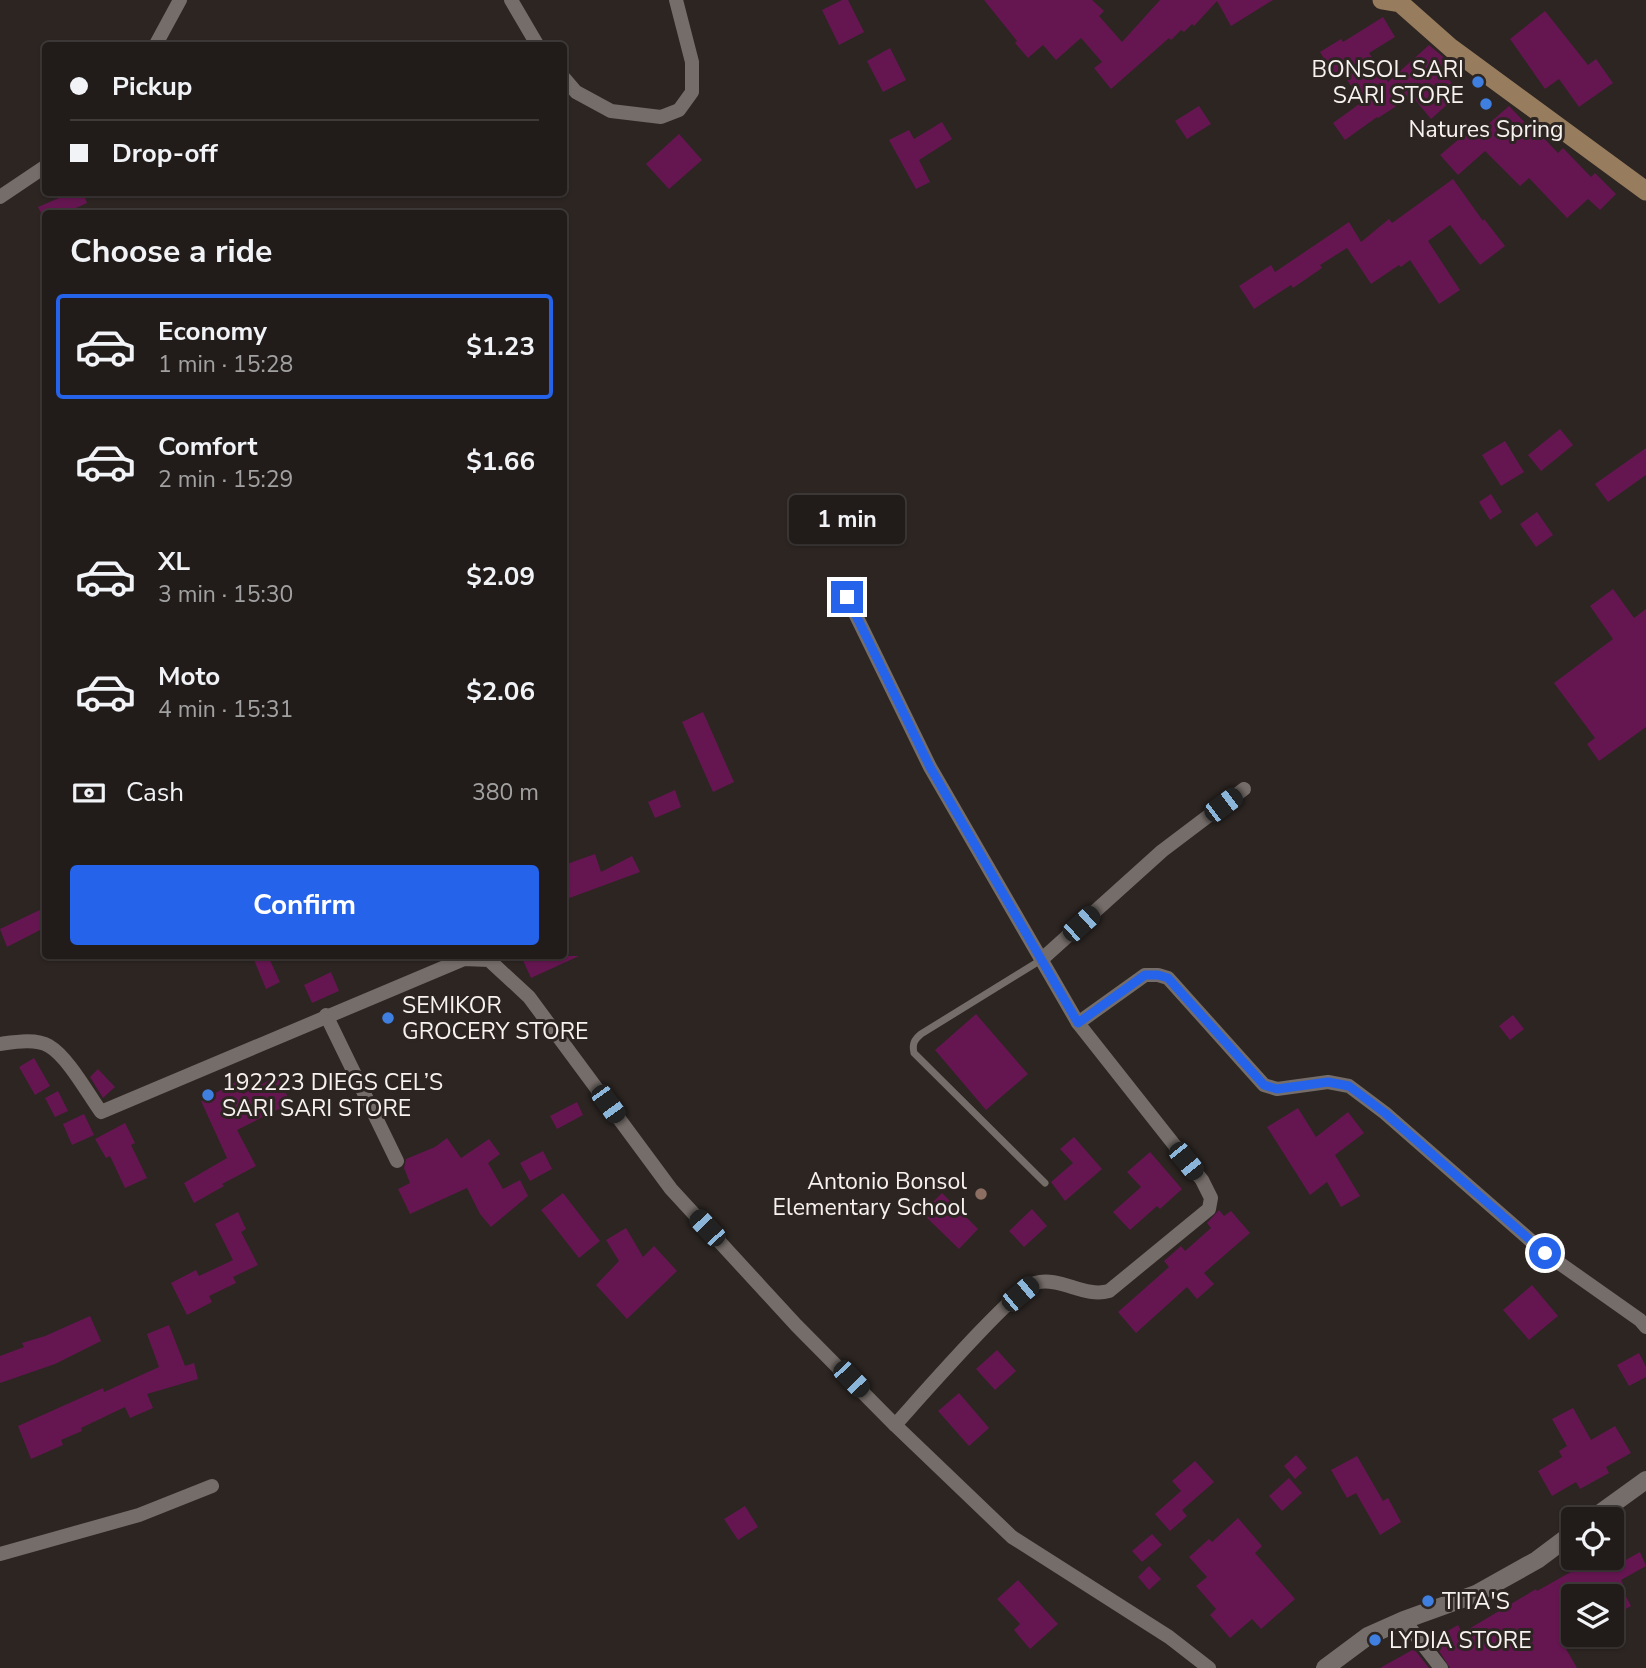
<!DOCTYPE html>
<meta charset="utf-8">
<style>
body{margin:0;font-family:"Nunito Sans",sans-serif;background:#292523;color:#f1f3f6;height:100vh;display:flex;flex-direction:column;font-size:26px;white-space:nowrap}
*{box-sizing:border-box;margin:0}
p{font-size:23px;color:#a2a1a2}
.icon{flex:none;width:38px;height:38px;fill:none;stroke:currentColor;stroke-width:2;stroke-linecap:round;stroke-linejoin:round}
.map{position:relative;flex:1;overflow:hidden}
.drawer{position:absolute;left:42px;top:210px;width:525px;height:749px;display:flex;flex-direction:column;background:#211c1a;border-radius:7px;box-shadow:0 2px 5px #0004,0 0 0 2px #3e3a39}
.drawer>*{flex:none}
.banner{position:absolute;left:42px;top:42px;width:525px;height:154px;border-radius:7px;box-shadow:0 2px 5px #0004,0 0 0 2px #3e3a39;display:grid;align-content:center;height:154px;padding:0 28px;background:#211c1a}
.tools{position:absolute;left:1561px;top:1507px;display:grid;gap:14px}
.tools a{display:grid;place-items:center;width:63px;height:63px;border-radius:7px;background:#211c1a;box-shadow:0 2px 5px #0004,0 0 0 2px #3e3a39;font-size:35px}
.end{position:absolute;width:32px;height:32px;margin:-16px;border:9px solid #2563eb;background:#fff;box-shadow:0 0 0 4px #fff}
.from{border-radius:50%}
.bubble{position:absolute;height:49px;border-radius:7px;background:#211c1a;box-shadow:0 2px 5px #0004,0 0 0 2px #3e3a39;font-size:23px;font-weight:700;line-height:49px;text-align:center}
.car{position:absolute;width:21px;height:42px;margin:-21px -10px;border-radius:9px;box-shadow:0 0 5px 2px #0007;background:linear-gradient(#222 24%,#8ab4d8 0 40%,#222 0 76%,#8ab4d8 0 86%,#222 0)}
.banner b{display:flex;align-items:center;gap:24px;height:66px;font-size:26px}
.banner b+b{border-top:2px solid #3e3a39}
.banner i{width:18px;height:18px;background:#f1f3f6}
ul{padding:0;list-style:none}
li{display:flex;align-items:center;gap:21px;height:105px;margin:0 14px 10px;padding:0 14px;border:4px solid transparent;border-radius:7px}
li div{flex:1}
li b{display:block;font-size:26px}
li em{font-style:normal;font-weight:700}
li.current{border-color:#2563eb}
li>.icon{width:63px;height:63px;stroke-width:1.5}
h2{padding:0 28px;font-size:32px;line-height:84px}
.pay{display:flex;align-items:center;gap:18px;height:77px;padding:0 28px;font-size:26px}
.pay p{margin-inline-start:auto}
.primary-button{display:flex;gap:14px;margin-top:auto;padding:14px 28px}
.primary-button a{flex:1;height:80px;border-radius:7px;background:#2563eb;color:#fff;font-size:28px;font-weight:700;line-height:80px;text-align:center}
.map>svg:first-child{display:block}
</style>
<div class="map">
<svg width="1646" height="1668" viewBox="0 0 1646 1668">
<rect width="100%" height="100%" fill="#2c2522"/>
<g fill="#651651">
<polygon points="842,0 848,0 864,32 839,45 822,10"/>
<polygon points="984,0 1092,0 1104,11 1099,16 1122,42 1160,0 1273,0 1231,26 1217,1 1194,26 1192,24 1184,32 1181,30 1171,40 1169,38 1111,89 1094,68 1102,62 1081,38 1056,60 1043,45 1028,58 1015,43 1017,41"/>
<polygon points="1545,11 1588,65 1596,59 1613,83 1579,107 1559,79 1545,89 1510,39"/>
<polygon points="1383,17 1395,37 1369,53 1388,82 1429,45 1448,61 1440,69 1460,93 1431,119 1412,96 1378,118 1377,117 1345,140 1333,123 1362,102 1343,74 1336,78 1320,52 1341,39 1343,42"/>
<polygon points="890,48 906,80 883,92 867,61"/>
<polygon points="1199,106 1211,124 1187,139 1175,121"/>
<polygon points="1509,106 1535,133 1537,131 1558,153 1563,148 1591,177 1595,173 1616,194 1600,210 1588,199 1567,218 1529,178 1520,186 1485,151 1458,175 1440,155 1465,134 1470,140"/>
<polygon points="942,122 952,139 919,160 930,182 916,189 889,140 909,130 914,139"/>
<polygon points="679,134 702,160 669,189 646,164"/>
<polygon points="1453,179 1483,221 1484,219 1505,246 1480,265 1450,225 1428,241 1460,290 1439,304 1410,260 1401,267 1399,265 1371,284 1347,248 1320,265 1322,268 1293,288 1291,285 1254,309 1239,286 1271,265 1275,272 1349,222 1361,242 1389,219 1392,223"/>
<polygon points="57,192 83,192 87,203 63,214 46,214 45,221 38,207 59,198"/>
<polygon points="1560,429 1573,445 1541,471 1528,455"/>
<polygon points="1505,441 1524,472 1501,486 1482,455"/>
<polygon points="1646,448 1646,475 1608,502 1595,484"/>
<polygon points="1491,494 1502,512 1490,520 1479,502"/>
<polygon points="1537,512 1553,535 1536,547 1520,524"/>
<polygon points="1613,589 1634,618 1646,609 1646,727 1599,761 1587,744 1595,738 1554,683 1613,639 1590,606"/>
<polygon points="703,712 734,782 713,792 682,722"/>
<polygon points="675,790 681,807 655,818 648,802"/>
<polygon points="595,854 601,872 632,856 640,872 564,900 564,865"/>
<polygon points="46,907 46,927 7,947 0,929"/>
<polygon points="264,956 268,956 280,982 266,989 254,960"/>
<polygon points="521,956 579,956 531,978"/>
<polygon points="331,972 339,991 312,1003 304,985"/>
<polygon points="976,1014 1028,1074 986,1110 935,1050"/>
<polygon points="1513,1015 1524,1029 1510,1040 1499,1026"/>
<polygon points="34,1058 50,1086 35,1095 19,1067"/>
<polygon points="98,1069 115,1087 103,1098 90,1077"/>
<polygon points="277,1076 291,1103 237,1130 256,1166 222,1184 224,1186 194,1203 184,1183 227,1158 201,1101 237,1081 243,1094"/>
<polygon points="58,1091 68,1111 55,1117 45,1098"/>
<polygon points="577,1102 583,1115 557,1129 550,1116"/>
<polygon points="1298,1108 1316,1137 1348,1112 1364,1133 1335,1155 1360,1196 1341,1207 1327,1182 1310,1195 1267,1127"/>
<polygon points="84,1114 94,1135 72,1145 63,1124"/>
<polygon points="125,1123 135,1143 131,1145 147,1178 125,1188 110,1156 106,1158 95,1139"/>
<polygon points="1074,1137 1102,1169 1065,1201 1051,1182 1073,1163 1060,1149"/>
<polygon points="447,1138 461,1158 489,1139 500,1154 488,1163 503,1189 520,1180 528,1196 491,1227 480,1214 467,1188 410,1214 398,1189 410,1183 404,1168 406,1159 435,1147"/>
<polygon points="543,1151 552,1169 530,1181 520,1163"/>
<polygon points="1150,1152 1182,1189 1160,1209 1157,1206 1130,1230 1113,1212 1141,1187 1127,1172"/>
<polygon points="563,1193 600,1241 579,1258 541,1210"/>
<polygon points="942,1193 978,1229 959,1249 922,1213"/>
<polygon points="1032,1209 1047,1226 1024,1247 1009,1231"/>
<polygon points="1219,1210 1224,1216 1231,1211 1250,1233 1204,1273 1214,1284 1197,1299 1187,1287 1136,1333 1118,1312 1169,1267 1164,1261 1181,1246 1185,1251 1211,1228 1207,1223"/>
<polygon points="238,1212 246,1229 241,1232 258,1265 233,1277 236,1283 209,1296 212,1302 187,1315 171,1283 196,1270 199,1276 233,1260 215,1224"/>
<polygon points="626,1228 643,1257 654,1246 677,1271 627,1319 596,1285 619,1261 606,1240"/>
<polygon points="1532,1285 1558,1316 1529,1340 1503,1310"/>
<polygon points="90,1316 101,1341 55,1364 0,1383 0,1356 24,1347 22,1343 45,1336"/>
<polygon points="169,1325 185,1366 194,1363 198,1379 147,1394 153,1408 130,1418 125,1407 81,1428 82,1431 61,1440 63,1445 31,1459 18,1426 103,1388 104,1392 159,1367 147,1334"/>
<polygon points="997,1350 1016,1371 995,1390 976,1369"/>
<polygon points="1639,1353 1646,1367 1646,1377 1629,1386 1617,1365"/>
<polygon points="959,1393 989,1428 969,1446 938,1411"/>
<polygon points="1573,1408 1591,1440 1615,1426 1631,1453 1606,1467 1609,1473 1580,1489 1576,1482 1552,1496 1538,1471 1562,1457 1559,1451 1567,1446 1552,1419"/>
<polygon points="1296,1455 1307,1468 1295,1479 1284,1466"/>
<polygon points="1357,1456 1383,1501 1388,1498 1401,1522 1380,1535 1356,1493 1347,1498 1331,1470"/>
<polygon points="1195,1461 1214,1482 1182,1510 1187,1516 1170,1531 1155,1514 1181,1491 1172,1481"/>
<polygon points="1289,1478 1302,1493 1282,1511 1269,1496"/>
<polygon points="745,1506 758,1527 738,1540 724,1519"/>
<polygon points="1238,1518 1262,1546 1255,1553 1295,1599 1261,1629 1252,1619 1230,1638 1210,1615 1216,1609 1196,1586 1207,1577 1189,1557 1209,1539 1212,1542"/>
<polygon points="1152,1534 1162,1545 1142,1562 1132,1551"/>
<polygon points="1640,1552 1646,1566 1621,1580 1623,1584 1620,1585 1631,1606 1612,1617 1612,1596 1573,1596 1573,1634 1592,1634 1566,1649 1577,1668 1450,1668 1432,1640 1458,1625 1462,1633 1536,1589 1537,1591 1576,1569 1570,1558 1608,1558 1613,1567"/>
<polygon points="1149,1566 1161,1579 1149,1590 1138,1577"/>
<polygon points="1018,1580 1058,1624 1030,1649 1014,1630 1020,1624 997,1599"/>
<polygon points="1414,1649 1429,1668 1380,1668"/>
</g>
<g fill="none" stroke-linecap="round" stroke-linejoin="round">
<path stroke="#756d69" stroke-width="7" d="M1041,960L921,1034C914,1040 912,1044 914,1053L1045,1183"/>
<g stroke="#756d69" stroke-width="14">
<polyline points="511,0 538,46"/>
<polyline points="155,46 180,0"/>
<polyline points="564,78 576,92 611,111 661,117 679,110 692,92 692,62 676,0"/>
<polyline points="0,197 46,166"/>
<path d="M847,597L930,767L1078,1023L1202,1180L1211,1198L1209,1209L1109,1291C1084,1298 1060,1276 1035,1283C1015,1288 916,1402 895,1425"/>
<polyline points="1041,960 1162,851 1244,789"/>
<polyline points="326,1015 397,1161"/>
<polyline points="1078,1023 1145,975 1158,975 1168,978 1264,1085 1277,1089 1328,1082 1349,1086 1385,1113 1545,1253 1640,1320 1646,1327"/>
<path d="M0,1044C14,1042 36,1038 49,1046C68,1057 88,1094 101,1112L464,959L489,960L529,997L671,1189L796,1325L895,1425L1012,1537L1169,1637L1209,1668"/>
<polyline points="0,1554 139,1515 212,1486"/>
<polyline points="1404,1620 1441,1668"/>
</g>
<g stroke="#756d69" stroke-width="18">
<polyline points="1592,1519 1646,1480"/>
<polyline points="1325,1668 1368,1636 1404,1620 1476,1594 1537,1560 1573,1533"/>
</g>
<polyline stroke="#987c5e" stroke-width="19" points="1382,0 1400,3 1451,48 1646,191"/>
</g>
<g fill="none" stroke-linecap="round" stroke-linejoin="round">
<polyline stroke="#2563eb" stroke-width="9" points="847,597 930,767 1078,1023 1145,975 1158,975 1168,978 1264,1085 1277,1089 1328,1082 1349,1086 1385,1113 1545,1253"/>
</g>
<g fill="#3f7fe0" stroke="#2c2522" stroke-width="2.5">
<circle cx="1478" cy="82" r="7"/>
<circle cx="1486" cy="104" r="7"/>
<circle cx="388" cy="1018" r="7"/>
<circle cx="208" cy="1095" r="7"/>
<circle cx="1428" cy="1601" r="7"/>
<circle cx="1375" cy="1640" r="7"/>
</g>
<circle fill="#8d6e63" stroke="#2c2522" stroke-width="2.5" cx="981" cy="1194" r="7"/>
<g text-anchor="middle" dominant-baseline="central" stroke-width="6" stroke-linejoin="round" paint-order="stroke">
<g font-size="23" fill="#f7f2f0" stroke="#2c2522" text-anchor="start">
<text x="1464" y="69" text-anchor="end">BONSOL SARI<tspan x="1464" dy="26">SARI STORE</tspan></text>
<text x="1486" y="129" text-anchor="middle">Natures Spring</text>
<text x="402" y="1005">SEMIKOR<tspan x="402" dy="26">GROCERY STORE</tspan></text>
<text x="222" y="1082">192223 DIEGS CEL’S<tspan x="222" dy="26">SARI SARI STORE</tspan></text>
<text x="967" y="1181" text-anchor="end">Antonio Bonsol<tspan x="967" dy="26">Elementary School</tspan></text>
<text x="1442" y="1601">TITA'S</text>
<text x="1389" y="1640">LYDIA STORE</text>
</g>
</g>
</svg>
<div class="tools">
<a><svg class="icon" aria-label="locate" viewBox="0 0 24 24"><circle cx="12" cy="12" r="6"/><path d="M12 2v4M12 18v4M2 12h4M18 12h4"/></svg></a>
<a><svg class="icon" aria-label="layers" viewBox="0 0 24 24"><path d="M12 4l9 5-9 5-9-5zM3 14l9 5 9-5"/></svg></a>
</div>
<i class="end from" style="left:1545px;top:1253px"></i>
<i class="end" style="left:847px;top:597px"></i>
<div class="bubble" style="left:789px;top:495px;width:116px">1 min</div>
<i class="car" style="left:1223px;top:805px;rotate:53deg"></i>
<i class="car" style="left:1081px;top:924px;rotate:48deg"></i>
<i class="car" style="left:608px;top:1104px;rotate:144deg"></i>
<i class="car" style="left:1186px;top:1161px;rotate:141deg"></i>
<i class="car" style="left:707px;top:1228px;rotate:317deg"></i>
<i class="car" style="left:1020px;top:1294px;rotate:50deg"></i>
<i class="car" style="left:851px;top:1379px;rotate:136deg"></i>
<div class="banner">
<b><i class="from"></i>Pickup</b>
<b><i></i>Drop-off</b>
</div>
<section class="drawer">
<h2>Choose a ride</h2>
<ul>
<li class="current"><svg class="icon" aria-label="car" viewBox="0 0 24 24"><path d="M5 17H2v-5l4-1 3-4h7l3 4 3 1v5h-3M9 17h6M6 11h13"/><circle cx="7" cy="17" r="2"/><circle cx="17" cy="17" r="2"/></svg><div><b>Economy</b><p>1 min · 15:28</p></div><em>$1.23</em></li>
<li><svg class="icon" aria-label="car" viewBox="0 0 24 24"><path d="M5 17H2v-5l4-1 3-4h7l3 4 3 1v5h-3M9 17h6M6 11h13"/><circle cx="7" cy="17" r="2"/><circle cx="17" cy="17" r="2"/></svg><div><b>Comfort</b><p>2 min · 15:29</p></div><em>$1.66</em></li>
<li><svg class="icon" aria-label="car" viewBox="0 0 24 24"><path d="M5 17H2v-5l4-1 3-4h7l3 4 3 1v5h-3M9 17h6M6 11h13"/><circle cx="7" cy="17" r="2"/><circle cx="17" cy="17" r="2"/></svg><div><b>XL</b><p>3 min · 15:30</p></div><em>$2.09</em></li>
<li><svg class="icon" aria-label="car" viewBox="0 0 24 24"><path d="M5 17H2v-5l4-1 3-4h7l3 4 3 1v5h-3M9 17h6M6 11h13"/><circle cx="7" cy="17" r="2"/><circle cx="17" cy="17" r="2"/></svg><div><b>Moto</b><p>4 min · 15:31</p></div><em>$2.06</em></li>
</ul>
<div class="pay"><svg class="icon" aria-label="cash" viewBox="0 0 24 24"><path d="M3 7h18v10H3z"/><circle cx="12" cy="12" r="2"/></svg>Cash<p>380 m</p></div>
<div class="primary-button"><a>Confirm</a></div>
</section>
</div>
